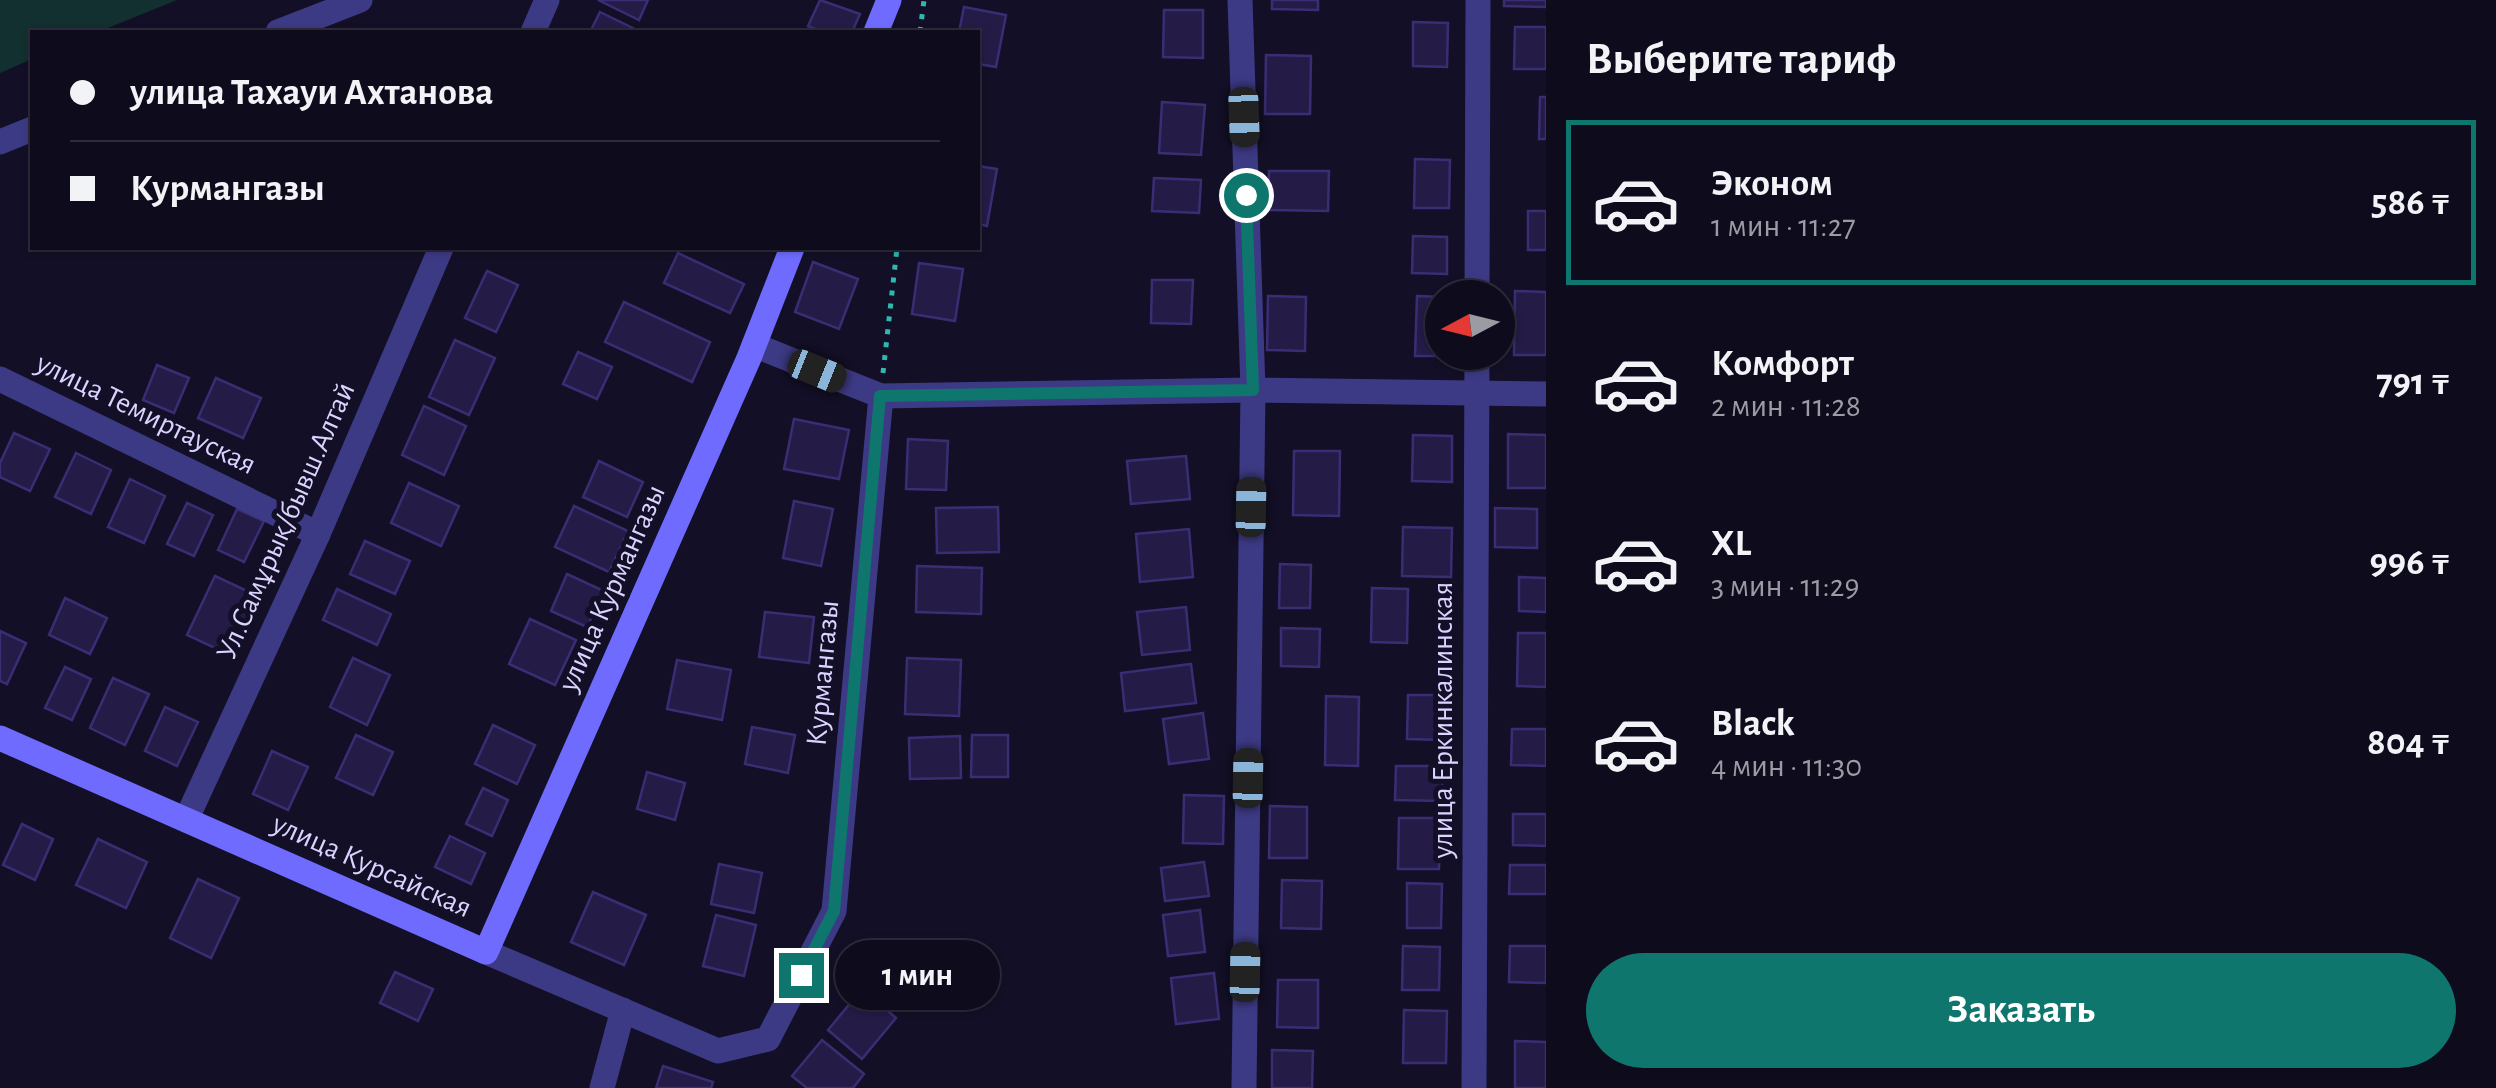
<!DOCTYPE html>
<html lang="ru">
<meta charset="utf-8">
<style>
body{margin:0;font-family:"Alegreya Sans",sans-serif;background:#1c1929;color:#f1f3f6;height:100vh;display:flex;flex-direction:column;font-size:38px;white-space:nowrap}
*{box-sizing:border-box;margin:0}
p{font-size:32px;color:#9b9ba3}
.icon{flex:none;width:55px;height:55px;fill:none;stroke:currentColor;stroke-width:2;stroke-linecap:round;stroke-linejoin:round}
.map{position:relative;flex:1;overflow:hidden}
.panel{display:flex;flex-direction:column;background:#0e0b1c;width:950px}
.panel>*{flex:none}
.hud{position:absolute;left:30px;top:30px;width:950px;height:220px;border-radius:0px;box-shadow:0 2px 8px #0004,0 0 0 2px #2e2b3b;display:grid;align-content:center;height:220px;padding:0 40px;background:#0e0b1c}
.needle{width:65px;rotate:263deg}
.fabs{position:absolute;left:1425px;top:280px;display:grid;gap:20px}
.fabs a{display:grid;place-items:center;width:90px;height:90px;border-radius:50%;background:#0e0b1c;box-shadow:0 2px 8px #0004,0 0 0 2px #2e2b3b;font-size:50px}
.end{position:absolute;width:45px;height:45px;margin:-22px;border:12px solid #0f766e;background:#fff;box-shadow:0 0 0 5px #fff}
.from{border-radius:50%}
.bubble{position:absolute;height:70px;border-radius:35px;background:#0e0b1c;box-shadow:0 2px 8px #0004,0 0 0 2px #2e2b3b;font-size:32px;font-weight:600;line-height:70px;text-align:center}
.car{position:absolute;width:30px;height:60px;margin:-30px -15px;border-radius:12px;box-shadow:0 0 8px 2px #0007;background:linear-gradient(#222 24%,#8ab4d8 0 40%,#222 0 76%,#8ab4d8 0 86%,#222 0)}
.hud b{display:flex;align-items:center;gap:35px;height:95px;font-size:38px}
.hud b+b{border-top:2px solid #2e2b3b}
.hud i{width:25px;height:25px;background:#f1f3f6}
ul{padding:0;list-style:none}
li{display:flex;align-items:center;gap:30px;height:165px;margin:0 20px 15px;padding:0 20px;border:5px solid transparent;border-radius:0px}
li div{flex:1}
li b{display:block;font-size:38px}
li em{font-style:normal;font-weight:600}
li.on{border-color:#0f766e}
li>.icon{width:90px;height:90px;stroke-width:1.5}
h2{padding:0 40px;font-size:45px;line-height:120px}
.action{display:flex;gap:20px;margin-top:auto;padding:20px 40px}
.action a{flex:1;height:115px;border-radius:60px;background:#0f766e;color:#fff;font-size:40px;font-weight:600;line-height:115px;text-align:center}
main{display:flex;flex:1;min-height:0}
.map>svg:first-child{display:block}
</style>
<main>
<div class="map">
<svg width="1546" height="1088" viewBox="0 0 1546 1088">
<rect width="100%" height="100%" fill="#130f26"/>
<polygon fill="#12302f" points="0,0 177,0 98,32 32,32 32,59 0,73"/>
<g fill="#241b47" stroke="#3b2d73" stroke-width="2.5">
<polygon points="598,0 648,0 639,20"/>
<polygon points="820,0 860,14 852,32 822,32 808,26"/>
<polygon points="1272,0 1318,0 1318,10 1272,9"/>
<polygon points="1504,0 1546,0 1546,7 1504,6"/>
<polygon points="964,7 1006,15 996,67 978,64 978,32 959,32"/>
<polygon points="1164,10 1203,10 1203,58 1163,57"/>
<polygon points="600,12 639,31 638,32 590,32"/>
<polygon points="1413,22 1448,23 1447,67 1413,66"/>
<polygon points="1515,27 1546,27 1546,69 1514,69"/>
<polygon points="1266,55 1311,56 1310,114 1265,114"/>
<polygon points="1540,97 1546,97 1546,139 1539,139"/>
<polygon points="1162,102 1205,105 1201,155 1159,153"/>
<polygon points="1415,159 1450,160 1449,208 1414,208"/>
<polygon points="978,166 997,169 987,226 978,224"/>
<polygon points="1269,171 1329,171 1328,211 1268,210"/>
<polygon points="1154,178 1201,180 1199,213 1152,211"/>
<rect x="1528" y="211" width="18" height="39"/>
<polygon points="1413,236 1447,237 1447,274 1412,273"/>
<polygon points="678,253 744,284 730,313 664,283"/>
<polygon points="813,262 858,279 839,329 795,312"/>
<polygon points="919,263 963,269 955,321 912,314"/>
<polygon points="487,271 518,285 496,332 465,318"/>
<polygon points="1152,280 1193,280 1191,324 1151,323"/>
<polygon points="1515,291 1546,292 1546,355 1514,355"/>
<polygon points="1268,296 1306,297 1305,351 1267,350"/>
<polygon points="1417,296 1444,297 1443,356 1415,356"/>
<polygon points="624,302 710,342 692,382 605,342"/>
<polygon points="455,340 495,358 469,415 429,397"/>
<polygon points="578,352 612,367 597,399 563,384"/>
<polygon points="157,365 189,378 174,413 143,400"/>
<polygon points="216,378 261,398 243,438 198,418"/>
<polygon points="424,406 466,426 444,475 402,455"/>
<polygon points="794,419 849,430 839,479 784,469"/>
<polygon points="14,433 50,449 30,491 0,477 0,463"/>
<polygon points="1508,434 1546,435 1546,488 1508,488"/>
<polygon points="1413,435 1452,436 1452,482 1412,481"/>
<polygon points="908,439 948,441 946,490 906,489"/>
<polygon points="1294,451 1340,451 1339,516 1293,515"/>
<polygon points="76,453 111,470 91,514 55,497"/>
<polygon points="1186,456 1190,499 1131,504 1127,461"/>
<polygon points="599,461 643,482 627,517 583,497"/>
<polygon points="130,479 165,496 144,543 108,527"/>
<polygon points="409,483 459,506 441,546 391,523"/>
<polygon points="794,501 833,509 821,566 783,558"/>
<polygon points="187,503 213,515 194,556 167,544"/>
<polygon points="574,506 628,531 609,572 555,547"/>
<polygon points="998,507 999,552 937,553 936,508"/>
<polygon points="1495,508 1537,509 1537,548 1495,547"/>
<polygon points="237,509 264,521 244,562 218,550"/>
<polygon points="1403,527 1452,528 1451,577 1402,576"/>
<polygon points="1189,529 1193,577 1140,582 1136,534"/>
<polygon points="365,541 410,561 395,594 350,574"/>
<polygon points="1280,564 1311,565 1310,608 1279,608"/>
<polygon points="917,566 982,568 981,614 916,612"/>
<polygon points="567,574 604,591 587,627 551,611"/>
<polygon points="215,576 258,596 230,655 187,635"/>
<polygon points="1519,577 1546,578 1546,612 1519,611"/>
<polygon points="1372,588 1408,589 1407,643 1371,642"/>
<polygon points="337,589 391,614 377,645 323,620"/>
<polygon points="65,598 107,618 90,654 49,635"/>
<polygon points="1186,607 1190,650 1142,655 1137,612"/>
<polygon points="765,612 814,617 809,663 759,657"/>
<polygon points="530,619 576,640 555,685 509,664"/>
<polygon points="1281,628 1320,629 1319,667 1281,666"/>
<polygon points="0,631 26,643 7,684 0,681"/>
<polygon points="1518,633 1546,633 1546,687 1517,686"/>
<polygon points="353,658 390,675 367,725 330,707"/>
<polygon points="907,658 961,660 959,716 905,714"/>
<polygon points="677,660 731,670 722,720 667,709"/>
<polygon points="1191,664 1196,703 1125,711 1121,673"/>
<polygon points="65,667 91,679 72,720 45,708"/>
<polygon points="113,678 149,694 125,745 90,728"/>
<polygon points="1408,695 1442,695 1442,740 1407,739"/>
<polygon points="1326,696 1359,697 1358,766 1325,765"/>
<polygon points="165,707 198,722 177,766 145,751"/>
<polygon points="1203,713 1209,759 1169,764 1163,719"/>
<polygon points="493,725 535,745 517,784 475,764"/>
<polygon points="752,727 795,735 788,773 745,764"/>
<polygon points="1512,729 1546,729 1546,766 1511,765"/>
<polygon points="356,735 393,752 373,795 336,778"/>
<polygon points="972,735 1008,735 1008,777 971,777"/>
<polygon points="960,736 961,778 910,779 909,738"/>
<polygon points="272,751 308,767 288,810 253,794"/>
<polygon points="1396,766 1443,766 1442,801 1395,800"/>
<polygon points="647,772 685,783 675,820 637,809"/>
<polygon points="483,788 508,800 492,836 466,824"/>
<polygon points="1184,795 1224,796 1223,844 1183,843"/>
<polygon points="1270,806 1307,807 1307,858 1269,858"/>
<polygon points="1513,814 1546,814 1546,846 1513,845"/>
<polygon points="1399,818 1440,818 1439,869 1398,869"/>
<polygon points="22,824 53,839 35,880 3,865"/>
<polygon points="450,836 485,853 471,884 435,867"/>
<polygon points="98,839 147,862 126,908 76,885"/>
<polygon points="1204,862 1209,896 1165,901 1161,868"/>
<polygon points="719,864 762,873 754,913 711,904"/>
<polygon points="1510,865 1546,865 1546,894 1509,894"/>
<polygon points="198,879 239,898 211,958 170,938"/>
<polygon points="1282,880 1322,881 1321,929 1281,928"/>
<polygon points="1407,883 1442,884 1441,928 1407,928"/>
<polygon points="593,892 646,915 624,965 571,942"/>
<polygon points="1200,910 1205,952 1168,956 1163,915"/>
<polygon points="716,915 756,925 744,976 703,966"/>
<polygon points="1403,946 1440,947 1439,990 1402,990"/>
<polygon points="1510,946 1546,946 1546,983 1509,982"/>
<polygon points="894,953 928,980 907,1007 872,980"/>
<polygon points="395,972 433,989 418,1021 380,1003"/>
<polygon points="1214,973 1219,1019 1176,1024 1171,978"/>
<polygon points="1278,980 1318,980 1318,1028 1277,1027"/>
<polygon points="862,989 896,1018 862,1059 828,1030"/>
<polygon points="1404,1010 1447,1011 1446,1063 1403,1063"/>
<polygon points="822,1040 864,1074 853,1088 807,1088 792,1076"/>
<polygon points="1515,1041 1546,1042 1546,1088 1515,1088"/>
<polygon points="1272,1050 1313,1051 1312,1088 1272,1088"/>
<polygon points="663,1066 713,1082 711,1088 656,1088"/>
</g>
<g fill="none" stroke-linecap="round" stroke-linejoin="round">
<g stroke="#2fb8b0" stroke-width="5" stroke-dasharray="5 8" stroke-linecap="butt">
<polyline points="920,32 924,0"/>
<polyline points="883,373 897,248"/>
</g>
<g stroke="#3d3a85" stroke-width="25">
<polyline points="1240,0 1253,390 1244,1088"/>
<polyline points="278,32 360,0"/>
<polyline points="533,32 547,0"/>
<polyline points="0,142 32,129"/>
<polyline points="1477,298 1478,0"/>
<polyline points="754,345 881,396 1253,390 1546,394"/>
<polyline points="0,379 318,534"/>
<polyline points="186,820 318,534 441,248"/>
<polyline points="486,952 718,1051 768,1039 834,911 881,396"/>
<polyline points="602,1088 623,1010"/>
<polyline points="1474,1088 1477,352"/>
</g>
<g stroke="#6f6bff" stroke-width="25">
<polyline points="876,32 889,0"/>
<polyline points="0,738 486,952 749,358 792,248"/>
</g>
</g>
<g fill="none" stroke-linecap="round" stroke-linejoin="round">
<polyline stroke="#0f766e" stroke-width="12" points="801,975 834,911 880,396 1253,390 1246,195"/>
</g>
<g text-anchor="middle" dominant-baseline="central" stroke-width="10" stroke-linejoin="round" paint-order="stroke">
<g font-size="30" fill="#d9d4ff" stroke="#130f26">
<text transform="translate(146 414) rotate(26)">улица Темиртауская</text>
<text transform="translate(286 521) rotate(-66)">Ул.Самұрық/бывш.Алтай</text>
<text transform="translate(612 588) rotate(-66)">улица Курмангазы</text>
<text transform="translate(823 673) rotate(-85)">Курмангазы</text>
<text transform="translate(1443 720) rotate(-90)">улица Еркинкалинская</text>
<text transform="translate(372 866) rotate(24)">улица Курсайская</text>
</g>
</g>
</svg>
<div class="fabs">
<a><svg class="needle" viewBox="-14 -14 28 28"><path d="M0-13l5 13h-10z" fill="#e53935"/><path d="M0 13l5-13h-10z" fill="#9b9ba3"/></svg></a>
</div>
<i class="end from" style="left:1246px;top:195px"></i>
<i class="end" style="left:801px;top:975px"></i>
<div class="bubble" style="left:835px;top:940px;width:165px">1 мин</div>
<i class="car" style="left:1244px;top:117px;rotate:178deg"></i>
<i class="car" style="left:817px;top:371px;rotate:112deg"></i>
<i class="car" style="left:1251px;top:507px;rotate:1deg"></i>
<i class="car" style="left:1248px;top:778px;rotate:1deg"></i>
<i class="car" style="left:1245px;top:972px;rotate:1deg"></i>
<div class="hud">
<b><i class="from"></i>улица Тахауи Ахтанова</b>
<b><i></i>Курмангазы</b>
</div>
</div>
<section class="panel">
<h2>Выберите тариф</h2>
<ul>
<li class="on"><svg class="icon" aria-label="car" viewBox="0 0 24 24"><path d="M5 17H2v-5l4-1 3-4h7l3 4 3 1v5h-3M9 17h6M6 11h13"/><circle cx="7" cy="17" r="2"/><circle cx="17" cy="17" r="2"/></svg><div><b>Эконом</b><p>1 мин · 11:27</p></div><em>586 ₸</em></li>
<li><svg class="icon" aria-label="car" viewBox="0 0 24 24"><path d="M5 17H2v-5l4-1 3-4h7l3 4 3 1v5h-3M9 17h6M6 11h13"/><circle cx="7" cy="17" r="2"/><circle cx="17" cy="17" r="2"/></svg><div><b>Комфорт</b><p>2 мин · 11:28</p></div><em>791 ₸</em></li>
<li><svg class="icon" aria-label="car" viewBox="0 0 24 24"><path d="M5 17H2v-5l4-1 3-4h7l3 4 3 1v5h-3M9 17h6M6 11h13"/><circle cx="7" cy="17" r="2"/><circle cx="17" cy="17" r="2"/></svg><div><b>XL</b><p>3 мин · 11:29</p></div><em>996 ₸</em></li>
<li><svg class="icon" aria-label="car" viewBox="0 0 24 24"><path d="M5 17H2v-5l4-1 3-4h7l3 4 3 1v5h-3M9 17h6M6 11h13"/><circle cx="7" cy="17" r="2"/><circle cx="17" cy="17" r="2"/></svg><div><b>Black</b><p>4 мин · 11:30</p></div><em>804 ₸</em></li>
</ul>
<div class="action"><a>Заказать</a></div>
</section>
</main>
